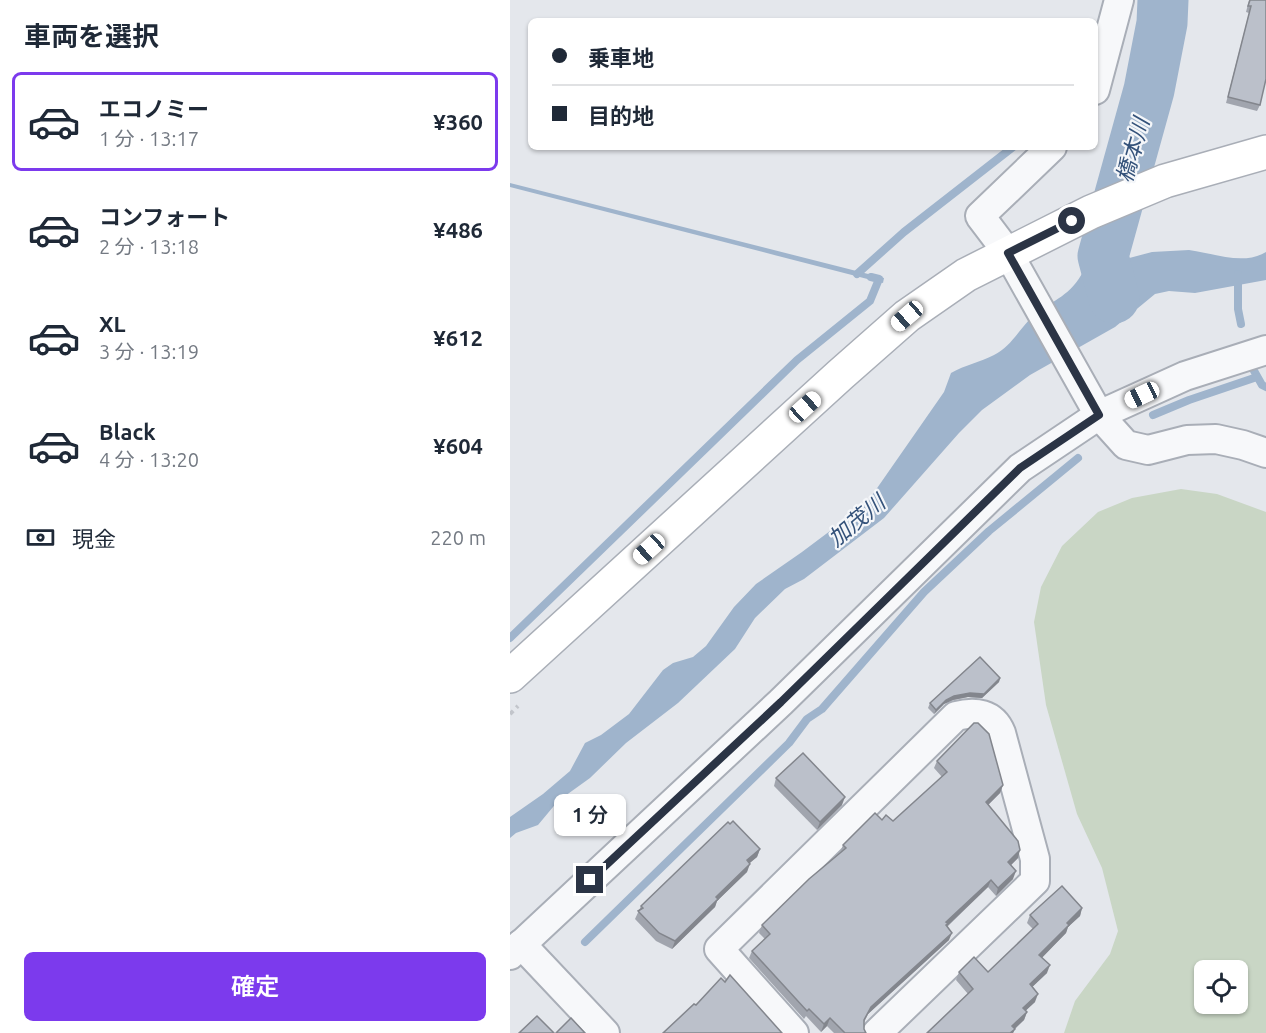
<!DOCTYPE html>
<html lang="ja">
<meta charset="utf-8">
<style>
body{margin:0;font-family:Ubuntu,"Noto Sans JP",sans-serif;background:#f6f6f7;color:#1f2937;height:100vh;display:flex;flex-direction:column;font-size:22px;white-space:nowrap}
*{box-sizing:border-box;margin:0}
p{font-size:20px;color:#747a83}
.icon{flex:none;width:33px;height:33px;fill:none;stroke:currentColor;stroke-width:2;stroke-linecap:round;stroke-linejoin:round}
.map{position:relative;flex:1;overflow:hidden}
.sheet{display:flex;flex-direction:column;background:#fff;width:510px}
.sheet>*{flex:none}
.guide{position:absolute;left:18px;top:18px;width:570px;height:132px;border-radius:9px;box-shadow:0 2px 4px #0004;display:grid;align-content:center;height:132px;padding:0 24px;background:#fff}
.fabs{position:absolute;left:684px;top:960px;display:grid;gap:12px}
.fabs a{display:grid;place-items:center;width:54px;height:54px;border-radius:9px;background:#fff;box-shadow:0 2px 4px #0004;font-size:30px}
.end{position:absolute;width:27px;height:27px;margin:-14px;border:8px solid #2b3445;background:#fff;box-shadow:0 0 0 3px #fff}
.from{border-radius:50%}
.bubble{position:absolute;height:42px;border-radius:9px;background:#fff;box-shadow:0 2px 4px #0004;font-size:20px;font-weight:600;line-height:42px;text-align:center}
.car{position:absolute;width:18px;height:36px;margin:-18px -9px;border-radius:8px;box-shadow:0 0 4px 2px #0007;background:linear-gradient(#fff 24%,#345 0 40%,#fff 0 76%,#345 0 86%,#fff 0)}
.guide b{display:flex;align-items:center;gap:21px;height:57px;font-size:22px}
.guide b+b{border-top:2px solid #e0e1e3}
.guide i{width:15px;height:15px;background:#1f2937}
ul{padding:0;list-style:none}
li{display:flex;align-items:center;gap:18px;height:99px;margin:0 12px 9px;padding:0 12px;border:3px solid transparent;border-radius:9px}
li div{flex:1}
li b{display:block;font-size:22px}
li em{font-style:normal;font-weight:600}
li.current{border-color:#7c3aed}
li>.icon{width:54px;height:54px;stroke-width:1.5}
h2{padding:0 24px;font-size:27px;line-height:72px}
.pay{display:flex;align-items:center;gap:15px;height:66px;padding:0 24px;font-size:22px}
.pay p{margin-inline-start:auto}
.action{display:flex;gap:12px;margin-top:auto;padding:12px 24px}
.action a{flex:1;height:69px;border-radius:9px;background:#7c3aed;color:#fff;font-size:24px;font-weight:600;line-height:69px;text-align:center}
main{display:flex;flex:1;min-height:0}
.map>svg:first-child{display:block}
</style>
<main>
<section class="sheet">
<h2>車両を選択</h2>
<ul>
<li class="current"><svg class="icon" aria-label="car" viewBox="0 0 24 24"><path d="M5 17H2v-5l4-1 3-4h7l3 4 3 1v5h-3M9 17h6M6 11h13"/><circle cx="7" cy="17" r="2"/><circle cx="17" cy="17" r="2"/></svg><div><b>エコノミー</b><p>1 分 · 13:17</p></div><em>¥360</em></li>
<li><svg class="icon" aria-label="car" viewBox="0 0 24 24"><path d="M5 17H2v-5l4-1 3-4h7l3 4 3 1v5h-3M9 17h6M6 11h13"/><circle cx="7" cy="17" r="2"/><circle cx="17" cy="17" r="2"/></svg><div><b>コンフォート</b><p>2 分 · 13:18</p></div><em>¥486</em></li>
<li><svg class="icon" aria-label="car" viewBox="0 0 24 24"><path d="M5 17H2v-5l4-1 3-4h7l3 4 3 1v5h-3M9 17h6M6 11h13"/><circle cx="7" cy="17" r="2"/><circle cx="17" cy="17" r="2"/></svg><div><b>XL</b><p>3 分 · 13:19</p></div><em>¥612</em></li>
<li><svg class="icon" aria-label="car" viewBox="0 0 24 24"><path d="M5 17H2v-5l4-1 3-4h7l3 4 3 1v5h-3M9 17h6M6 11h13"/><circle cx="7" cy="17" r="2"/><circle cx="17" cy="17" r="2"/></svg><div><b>Black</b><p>4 分 · 13:20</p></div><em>¥604</em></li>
</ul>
<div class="pay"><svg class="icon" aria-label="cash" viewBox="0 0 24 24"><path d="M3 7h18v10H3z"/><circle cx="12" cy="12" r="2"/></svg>現金<p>220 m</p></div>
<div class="action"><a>確定</a></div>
</section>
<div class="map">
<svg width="756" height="1033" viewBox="0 0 756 1033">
<rect width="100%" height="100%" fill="#e4e7ec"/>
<path fill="#c9d6c5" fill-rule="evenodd" d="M671,489L707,494L756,512V1033H554L565,1001L600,954L608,931L592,868L567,814L536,705L524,622L531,587L552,546L588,512L622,498ZM694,970H728V1004H694Z"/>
<g fill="#9fb4cc">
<polygon points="0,183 374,278 373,283 0,187"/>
<path d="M679,250C703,253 733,266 756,252V280L685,293L659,291L645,294L605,327L520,375L472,410L449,433L374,518L294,579L275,589L245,618L225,649L168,703L116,743L80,778L48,801L28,825L6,833L0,838V817L33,794L60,771L75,743L91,735L119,714L153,670L163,663L183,657L196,646L224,607L246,584L292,552L356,504L434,392L441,373C455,365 470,362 484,355C501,347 510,328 523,316C545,298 560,297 574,270L642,252Z"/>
</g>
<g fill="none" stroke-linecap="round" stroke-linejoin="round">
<g stroke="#9fb4cc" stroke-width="8">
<polyline points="347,274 394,232 503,147"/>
<polyline points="728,274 728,309 731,324"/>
<polyline points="743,369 752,385 756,387"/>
<polyline points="643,415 679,400 747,377"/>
<polyline points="0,638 287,360 360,301 369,279 361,277"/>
<polyline points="75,942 279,743 297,719 312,709 414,592 479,531 568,458"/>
</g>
<polyline stroke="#9fb4cc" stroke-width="51" points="604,298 593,256 639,90 652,23 653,0"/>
<defs>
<g id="street">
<polyline points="585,90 609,0"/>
<polyline points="542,147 470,216 498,253 589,415 616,445 638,450 677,440 706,439 733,445 756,453"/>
<polyline points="11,944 95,1033"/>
<polyline points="0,955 271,702 510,468 589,415 675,376 756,350"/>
<path d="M284,1033L209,949L446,716C465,711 483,713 491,733L525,859V881L367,1033"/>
</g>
<polyline id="secondary" points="0,676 330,375 397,316 456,275 581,212 655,181 756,152"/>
</defs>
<use href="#street" stroke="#a9aeb7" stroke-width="32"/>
<use href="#secondary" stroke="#a9aeb7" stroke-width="36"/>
<polyline stroke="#c2c5cb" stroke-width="4" stroke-dasharray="4.5 4.5" stroke-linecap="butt" points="0,714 8,706"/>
<use href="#street" stroke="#f7f8fa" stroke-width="28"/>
<use href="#secondary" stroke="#fff" stroke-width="33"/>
</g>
<g fill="#a1a5ae">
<polygon points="739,0 756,0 750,105 747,111 716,103 739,13 736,12"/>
<polygon points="490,678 489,682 472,698 458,697 443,700 434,704 424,714 418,708 420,703"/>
<polygon points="427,761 493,785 490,793 478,805 508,858 501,865 503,879 486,896 478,887 437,927 439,940 358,1014 354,1022 354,1029 356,1033 324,1033 317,1026 311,1032 296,1016 294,1019 239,958 242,951 255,939 249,933 252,925 330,853 333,845 372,820 383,821 390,816 432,777 424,768"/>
<polygon points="266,778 332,805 307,830 264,786"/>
<polygon points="250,849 247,857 239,863 237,872 207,901 205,907 162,949 146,941 125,919 131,906"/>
<polygon points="572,908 570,916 558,927 556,933 532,957 537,973 522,987 525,1002 515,1011 517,1012 514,1020 505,1029 503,1033 417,1033 458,994 446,980 449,972 478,972 523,929 517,923 520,915"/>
</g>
<g fill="#83868d">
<polygon points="490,678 489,682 472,698 458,697 443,700 434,704 424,714 426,710 436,700 444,696"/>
<polygon points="493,785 490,793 473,810 476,802"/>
<polygon points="335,797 332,805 307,830 310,822"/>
<polygon points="250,849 247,857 234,868 237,860"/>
<polygon points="510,850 508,858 496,870 498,862"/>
<polygon points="240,864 237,872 207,901 205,907 162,949 165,941 206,897"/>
<polygon points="506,871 503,879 486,896 488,888"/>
<polygon points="481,880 478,887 433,930 436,922"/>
<polygon points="572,908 570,916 558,927 556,933 527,963 529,955 557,923"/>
<polygon points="442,933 439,940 358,1014 351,1028 361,1007"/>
<polygon points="540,965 537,973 517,992 520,984"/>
<polygon points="528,994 525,1002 510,1016 513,1008"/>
<polygon points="517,1012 514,1020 502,1031 505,1029 503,1033 500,1033 502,1026"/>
<polygon points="320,1018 317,1026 311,1032 314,1024"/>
</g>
<g fill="#bbc0ca" stroke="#83868d" stroke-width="1.5">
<polygon points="740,0 756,0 756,79 750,105 718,97 741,6 738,6"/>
<polygon points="470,657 490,678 474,694 460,693 444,696 436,700 426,710 420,703"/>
<polygon points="464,723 468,723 479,734 493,785 476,802 508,841 510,850 498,862 506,871 488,888 481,880 436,922 438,923 436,925 442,933 361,1007 354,1020 354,1029 356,1033 335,1033 320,1018 314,1024 299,1009 297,1011 242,951 260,934 252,925 299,879 336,848 333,845 365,813 372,820 376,815 383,821 437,772 427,761"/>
<polygon points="293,753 335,797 310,822 266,778"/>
<polygon points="223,821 250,849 237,860 240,864 206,897 208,899 165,941 149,933 128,911 133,908 131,906 218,822 220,824"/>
<polygon points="552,886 572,908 557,923 559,925 529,955 540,965 520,984 528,994 513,1008 517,1012 502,1026 505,1029 500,1033 417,1033 463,989 449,972 464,957 478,972 528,924 520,915"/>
<polygon points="220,975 272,1033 153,1033 184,1004 186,1005 211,978 215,982"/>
<polygon points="27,1016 44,1033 9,1033"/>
<polygon points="61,1018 75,1033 46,1033"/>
</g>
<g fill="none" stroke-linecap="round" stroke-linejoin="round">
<polyline stroke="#2b3445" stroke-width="8" points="80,880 271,702 510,468 589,415 498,253 562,221"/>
</g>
<g text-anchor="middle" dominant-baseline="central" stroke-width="4.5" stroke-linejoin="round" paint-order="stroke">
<g font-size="22" font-style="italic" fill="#34527a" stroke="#f4f6f9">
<text transform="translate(622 150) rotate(-74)">橋本川</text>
<text transform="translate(346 520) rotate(-40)">加茂川</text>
</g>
</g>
</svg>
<div class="fabs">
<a><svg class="icon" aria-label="locate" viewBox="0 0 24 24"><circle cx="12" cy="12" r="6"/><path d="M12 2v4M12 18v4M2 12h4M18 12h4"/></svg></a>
</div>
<i class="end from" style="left:562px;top:221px"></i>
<i class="end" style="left:80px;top:880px"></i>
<div class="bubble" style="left:44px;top:794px;width:72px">1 分</div>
<i class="car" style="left:397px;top:316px;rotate:229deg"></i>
<i class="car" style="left:632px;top:395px;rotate:245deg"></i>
<i class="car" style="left:295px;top:407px;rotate:48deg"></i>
<i class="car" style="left:139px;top:549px;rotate:228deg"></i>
<div class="guide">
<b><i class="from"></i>乗車地</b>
<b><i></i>目的地</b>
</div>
</div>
</main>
